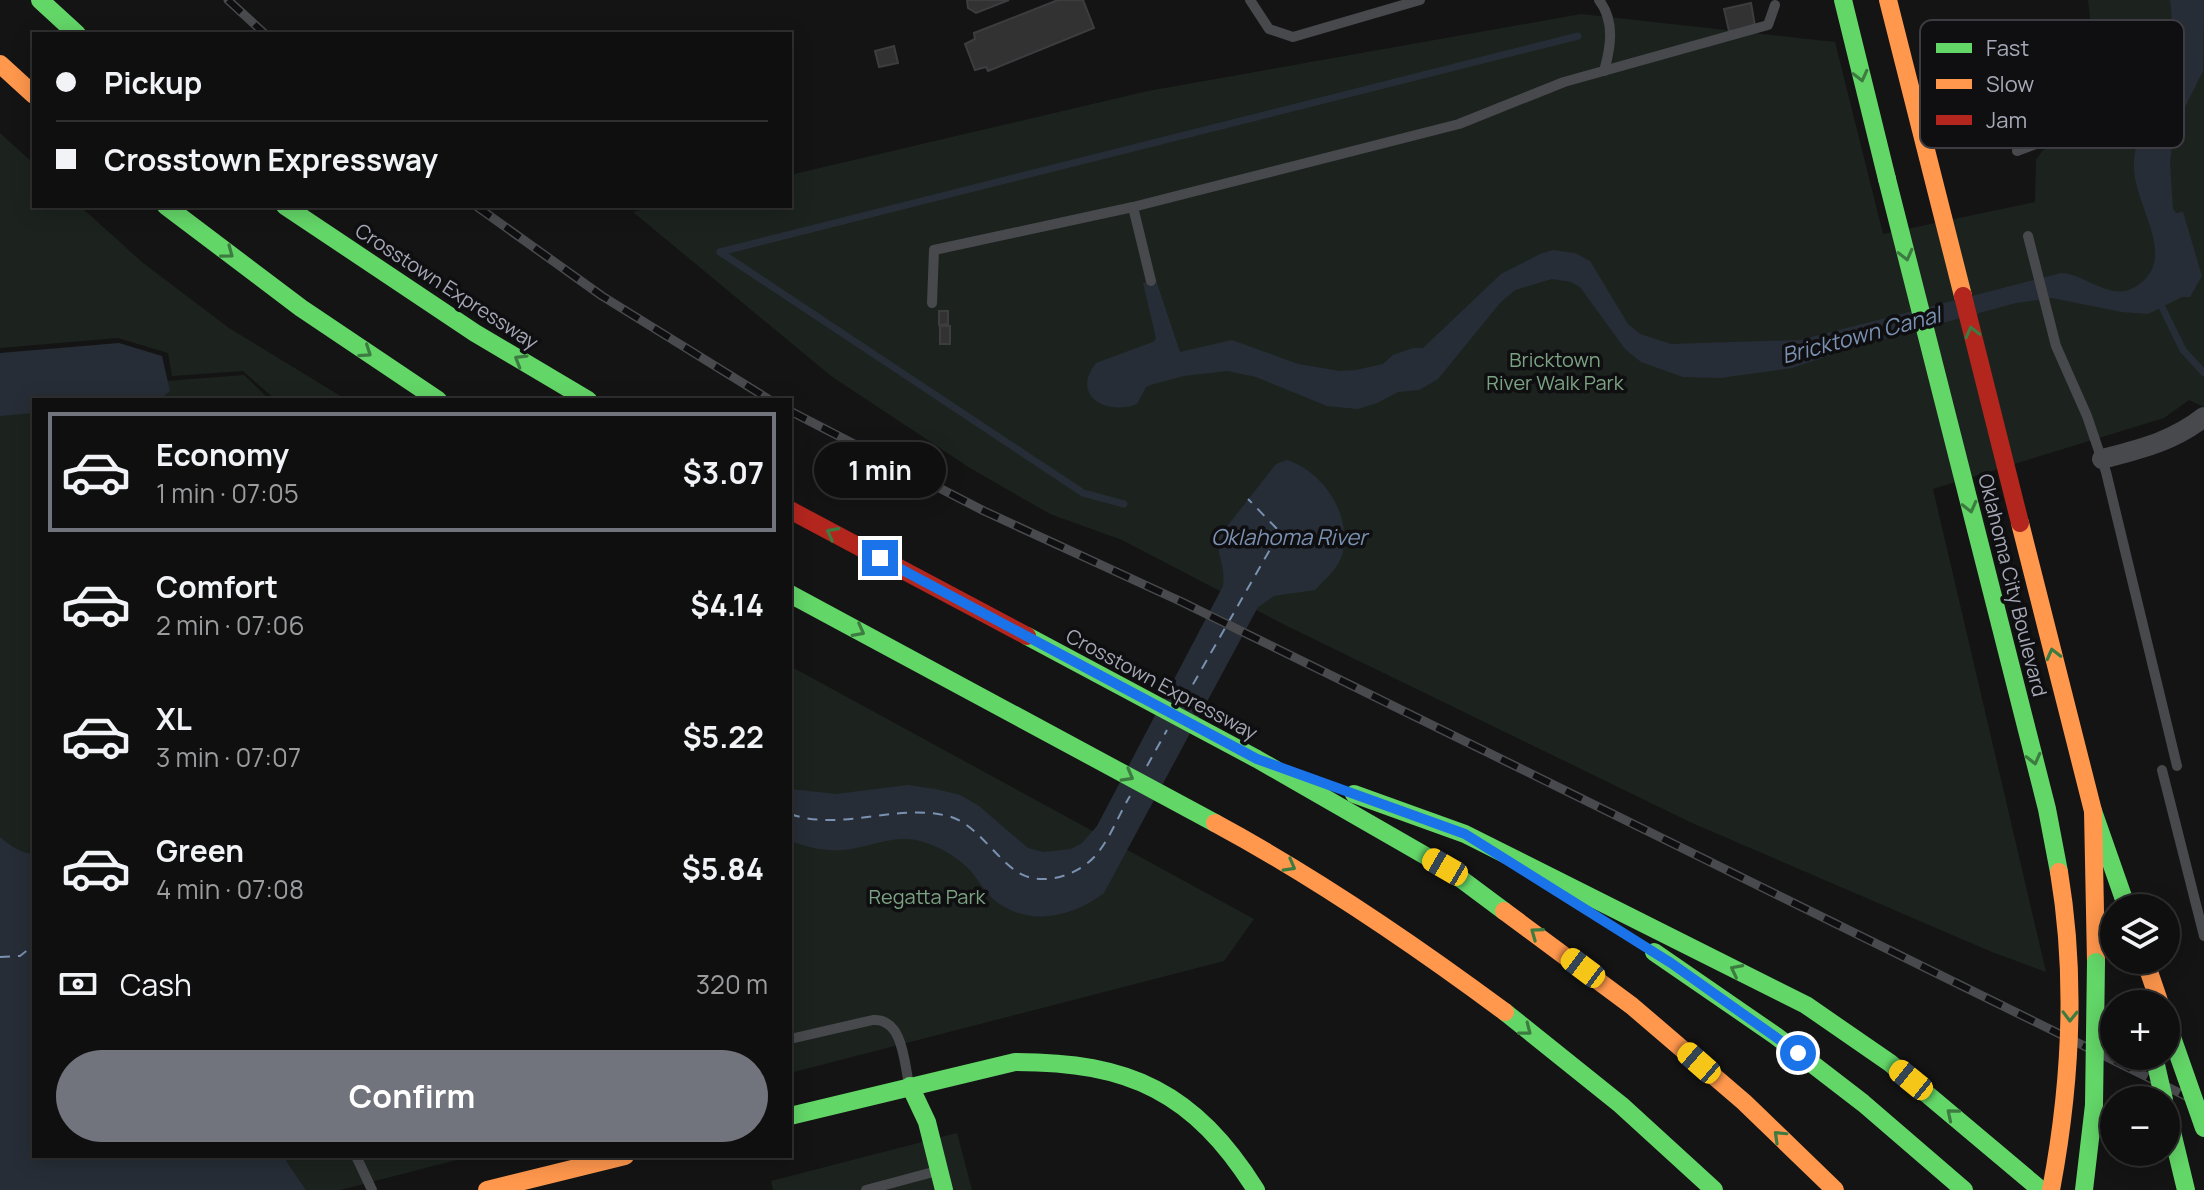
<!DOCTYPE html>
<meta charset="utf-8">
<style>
body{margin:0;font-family:Manrope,sans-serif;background:#181818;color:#f1f3f6;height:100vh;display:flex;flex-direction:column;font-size:30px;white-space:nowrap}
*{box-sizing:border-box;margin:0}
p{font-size:26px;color:#9b9c9e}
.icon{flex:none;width:44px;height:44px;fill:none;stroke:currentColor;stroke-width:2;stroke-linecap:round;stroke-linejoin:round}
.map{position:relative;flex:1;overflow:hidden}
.sheet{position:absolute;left:32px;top:398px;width:760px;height:760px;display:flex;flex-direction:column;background:#0f0f0f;border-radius:0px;box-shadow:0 4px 20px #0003,0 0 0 2px #2f2f2f}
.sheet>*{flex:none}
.banner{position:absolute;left:32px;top:32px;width:760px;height:176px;border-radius:0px;box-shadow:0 4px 20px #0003,0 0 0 2px #2f2f2f;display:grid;align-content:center;height:176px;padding:0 24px;background:#0f0f0f}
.tools{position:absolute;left:2100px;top:894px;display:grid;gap:16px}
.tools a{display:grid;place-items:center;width:80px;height:80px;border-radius:50%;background:#0f0f0f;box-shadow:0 4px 20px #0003,0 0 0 2px #2f2f2f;font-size:40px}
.end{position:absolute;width:36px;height:36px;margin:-18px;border:10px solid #1a73e8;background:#fff;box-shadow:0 0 0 4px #fff}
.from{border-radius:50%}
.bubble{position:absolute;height:56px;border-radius:28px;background:#0f0f0f;box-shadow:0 4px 20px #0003,0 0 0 2px #2f2f2f;font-size:26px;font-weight:700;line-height:56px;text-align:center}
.car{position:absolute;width:24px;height:48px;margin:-24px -12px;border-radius:10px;box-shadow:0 0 6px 2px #0007;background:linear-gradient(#f5c518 24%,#345 0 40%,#f5c518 0 76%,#345 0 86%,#f5c518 0)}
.banner b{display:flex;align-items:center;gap:28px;height:76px;font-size:30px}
.banner b+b{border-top:2px solid #2f2f2f}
.banner i{width:20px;height:20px;background:#f1f3f6}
ul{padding:14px 0 0;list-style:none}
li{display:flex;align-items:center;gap:24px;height:120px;margin:0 16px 12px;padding:0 8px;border:4px solid transparent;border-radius:0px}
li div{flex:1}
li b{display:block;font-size:30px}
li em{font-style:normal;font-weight:700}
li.selected{border-color:#72747d}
li>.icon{width:72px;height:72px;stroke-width:1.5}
.pay{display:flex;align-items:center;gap:20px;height:88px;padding:0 24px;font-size:30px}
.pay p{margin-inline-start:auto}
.action{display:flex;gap:16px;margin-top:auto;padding:16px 24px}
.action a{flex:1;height:92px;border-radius:48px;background:#72747d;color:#fff;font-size:32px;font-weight:700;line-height:92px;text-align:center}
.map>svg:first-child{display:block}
</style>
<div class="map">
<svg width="2204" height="1190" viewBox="0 0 2204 1190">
<rect width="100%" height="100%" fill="#141414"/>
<g fill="#1c231e">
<polygon points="2088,0 2204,0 2204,407 2189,400 2164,418 1933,489 2046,972 1992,952 1692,823 1287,626 1122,540 1050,514 970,468 831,376 633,212 658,206 790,206 790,175 1148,91 1581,14 1835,42 1883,234 2035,202 2036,160 2043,150 2071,141 2085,126 2081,109 2100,106"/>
<polygon points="0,133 34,164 34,206 80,206 143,263 229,328 347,400 276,400 243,371 172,376 168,353 118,338 0,348"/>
<polygon points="244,375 270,400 34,400 34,870 0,837 0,394"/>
<polygon points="790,666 1254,919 1224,961 790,1073"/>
<polygon points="957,1133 972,1190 773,1190 771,1181"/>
<polygon points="283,1156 472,1156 340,1190 306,1190"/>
</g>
<g fill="#272d36">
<path d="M2170,0H2204L2203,71L2174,129L2170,163L2173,209L2176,213L2183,212L2202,276L2190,297H2182L2148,314L2122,312L2052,298L2016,303L1851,348L1792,368L1720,378L1683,377L1641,362L1625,349L1580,287L1571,282L1552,279L1515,290L1500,303L1438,379L1419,390L1398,392L1377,403L1358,409L1327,406L1256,377L1227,371L1184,376L1150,385L1146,387L1137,404C1107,416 1070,396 1096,363L1153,342L1156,338L1143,283L1156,280L1180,352L1232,340L1298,364L1340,371L1356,370L1383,364L1393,355L1413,348H1423L1501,274L1540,254L1553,250L1575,253L1590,261L1628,324L1640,334L1671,344L1800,340L2061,273C2086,274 2110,302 2135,287C2182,259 2132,205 2134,164C2135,137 2145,131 2155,108C2168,77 2175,34 2170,0Z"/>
<polygon points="119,343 162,356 170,391 159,400 34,400 34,413 0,416 0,353"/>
<path d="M1287,460C1324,472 1353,516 1342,555C1338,569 1324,580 1315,590L1274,596L1258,607L1104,893C1071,918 1026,928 992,898C983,889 977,878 969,869C955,855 935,844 916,840C895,836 876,844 856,848C833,853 812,849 790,841V789L836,794L908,785L935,789L960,795L979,806L1028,848L1043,852L1071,849L1082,843L1097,826L1223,586C1226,566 1216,554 1218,538L1276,464Z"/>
<path d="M0,837C9,845 22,854 34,854V1156H283L306,1190H0Z"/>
</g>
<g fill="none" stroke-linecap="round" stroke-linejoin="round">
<g stroke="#272d36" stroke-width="7">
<polyline points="720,252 1578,36"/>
<polyline points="720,252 1083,493 1124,504"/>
<polyline points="2159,301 2183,350 2204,373"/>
</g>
<g stroke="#7a91b2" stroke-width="2" stroke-dasharray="10 8" stroke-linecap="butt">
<polyline points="1184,700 1280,532 1248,499"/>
<polyline points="1147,766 1167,730"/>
<path d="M790,814C842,832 895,803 948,816C976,823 996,859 1019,873C1043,887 1079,875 1096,855C1110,839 1119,814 1130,796"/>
<polyline points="0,957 20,956 34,945"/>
</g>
</g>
<g fill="#323233" stroke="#3d3d40" stroke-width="2">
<polygon points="967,0 1009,0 976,13 968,8"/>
<polygon points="1058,0 1083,0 1094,28 988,71 986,67 975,70 965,44 975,39 974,33"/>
<polygon points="1751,3 1755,26 1729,31 1724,9"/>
<polygon points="894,46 898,63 879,67 875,51"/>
<polygon points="939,311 948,311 948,324 939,325"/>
<rect x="940" y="326" width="10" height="18"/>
</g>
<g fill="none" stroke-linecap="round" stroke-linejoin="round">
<g stroke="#48494d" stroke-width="10">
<polyline points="1250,0 1269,29 1293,37 1420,0"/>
<path d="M1599,0C1615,21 1611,47 1604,71"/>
<polyline points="2017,151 2069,132 2071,107"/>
<polyline points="1133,207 1151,281"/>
<polyline points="2028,236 2056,346 2087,416 2106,472 2177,766"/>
<polyline points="932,303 934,250 1133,207 1459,124 1564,82 1768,25 1775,5"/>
<polyline points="2162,770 2204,936"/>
<path d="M790,1039L873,1020C903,1018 904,1062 909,1084"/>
<polyline points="356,1156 372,1190"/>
<polyline points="866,1190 937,1171"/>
</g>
<path stroke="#48494d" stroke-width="20" d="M2102,459C2140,449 2172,442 2204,417"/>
<g stroke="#63d668" stroke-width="18">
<polyline points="40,0 77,34"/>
<polyline points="1843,0 1887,179"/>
<polyline points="166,206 301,308 438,400"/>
<polyline points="285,206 475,333 588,400"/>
<polyline points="790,594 1215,823"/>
<polyline points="1027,636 1257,759 1445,867 1504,911"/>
<polyline points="1354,794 1465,834 1806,1005 1890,1063 2041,1190"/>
<polyline points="2093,811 2127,908"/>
<polyline points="1654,952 1776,1036 1863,1103 1964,1190"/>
<polyline points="1505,1012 1621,1105 1714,1190"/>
<polyline points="910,1086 927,1122 944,1190"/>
<polyline points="2166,1107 2186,1190"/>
<path d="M790,1116L1015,1062C1130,1062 1194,1092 1256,1190"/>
</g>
<g stroke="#ff974d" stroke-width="18">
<polyline points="1888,0 1963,296"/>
<polyline points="0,64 34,95"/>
<polyline points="2020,523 2093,811 2096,962"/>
<path d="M1215,823C1317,878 1412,943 1505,1012"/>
<polyline points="1504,911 1632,1006 1744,1102 1835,1190"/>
<polyline points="2145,960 2160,1004"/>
<polyline points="487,1190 625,1156"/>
</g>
<g stroke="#b3261e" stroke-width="18">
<polyline points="1963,296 2020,523"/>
<polyline points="790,510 1027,636"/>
</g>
<defs>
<g id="rail">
<polyline points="228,0 265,34"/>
<polyline points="476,206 602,296 770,400"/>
<polyline points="790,411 984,511 1182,602 2204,1105"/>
</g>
</defs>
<use href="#rail" stroke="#484a4d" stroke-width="9"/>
<use href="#rail" stroke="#0f0e10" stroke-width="6" stroke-dasharray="18" stroke-linecap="butt"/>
<g stroke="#63d668" stroke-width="18">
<polyline points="1887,179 2047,809 2059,872"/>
<polyline points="2166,1020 2204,1128"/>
<polyline points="2154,1056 2164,1100"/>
<polyline points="2084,1190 2094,1105 2096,962"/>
</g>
<path stroke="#ff974d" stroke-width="18" d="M2051,1190C2071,1084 2077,979 2059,872"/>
</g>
<defs><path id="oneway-chevron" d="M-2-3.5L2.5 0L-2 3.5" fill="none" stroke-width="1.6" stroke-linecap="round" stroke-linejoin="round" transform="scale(2)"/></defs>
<g stroke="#3d7c40">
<use href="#oneway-chevron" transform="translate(1861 76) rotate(76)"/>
<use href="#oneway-chevron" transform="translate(228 253) rotate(37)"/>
<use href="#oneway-chevron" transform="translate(1906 255) rotate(76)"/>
<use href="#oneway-chevron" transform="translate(1972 332) rotate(-104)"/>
<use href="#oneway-chevron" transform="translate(366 352) rotate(34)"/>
<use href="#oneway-chevron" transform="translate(520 360) rotate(-149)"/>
<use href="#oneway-chevron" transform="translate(1970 507) rotate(76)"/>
<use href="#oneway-chevron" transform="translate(832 533) rotate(-152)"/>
<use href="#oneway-chevron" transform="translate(859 631) rotate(28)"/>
<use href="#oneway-chevron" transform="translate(2053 654) rotate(-104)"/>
<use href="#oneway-chevron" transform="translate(2034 759) rotate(76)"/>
<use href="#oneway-chevron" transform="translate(1128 776) rotate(29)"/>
<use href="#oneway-chevron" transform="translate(1290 866) rotate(29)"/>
<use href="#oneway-chevron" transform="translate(1536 933) rotate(-144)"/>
<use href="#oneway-chevron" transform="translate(1736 970) rotate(-153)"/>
<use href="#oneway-chevron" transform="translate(2070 1016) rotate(91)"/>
<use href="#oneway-chevron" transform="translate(1526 1030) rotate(38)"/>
<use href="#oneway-chevron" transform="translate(1952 1114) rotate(-140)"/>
<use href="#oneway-chevron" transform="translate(1779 1136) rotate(-136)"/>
</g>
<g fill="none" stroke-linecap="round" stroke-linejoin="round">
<polyline stroke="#1a73e8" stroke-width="10" points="880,558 1257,759 1465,834 1671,963 1798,1053"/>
</g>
<g text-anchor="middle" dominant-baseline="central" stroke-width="7" stroke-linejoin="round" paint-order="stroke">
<g font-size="20" fill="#a5a8b6" stroke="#0f0e10">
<text transform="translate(447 286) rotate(33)">Crosstown Expressway</text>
<text transform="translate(2013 585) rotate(76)">Oklahoma City Boulevard</text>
<text transform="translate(1162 684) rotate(28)">Crosstown Expressway</text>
</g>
<g font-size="20" fill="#7ba282" stroke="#0f0e10">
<text x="1555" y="359">Bricktown<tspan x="1555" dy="23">River Walk Park</tspan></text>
<text x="927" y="896">Regatta Park</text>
</g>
<g font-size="22" font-style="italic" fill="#7a91b2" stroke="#0f0e10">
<text transform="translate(1861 335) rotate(-15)">Bricktown Canal</text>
<text x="1289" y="537">Oklahoma River</text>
</g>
</g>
<rect x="1920" y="20" width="264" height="128" rx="12" fill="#0f0e10" stroke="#3c3c42" stroke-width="2"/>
<rect x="1936" y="43" width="36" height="10" fill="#63d668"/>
<rect x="1936" y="79" width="36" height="10" fill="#ff974d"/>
<rect x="1936" y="115" width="36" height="10" fill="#b3261e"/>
<g font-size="22" fill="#a5a8b6">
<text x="1986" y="56">Fast</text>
<text x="1986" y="92">Slow</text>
<text x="1986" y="128">Jam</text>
</g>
</svg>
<div class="tools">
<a><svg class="icon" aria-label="layers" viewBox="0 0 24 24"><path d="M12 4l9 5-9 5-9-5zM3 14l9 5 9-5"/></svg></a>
<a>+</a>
<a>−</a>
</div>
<i class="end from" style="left:1798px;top:1053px"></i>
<i class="end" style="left:880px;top:558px"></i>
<div class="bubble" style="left:814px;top:442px;width:132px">1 min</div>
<i class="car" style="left:1445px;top:867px;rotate:300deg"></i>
<i class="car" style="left:1583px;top:968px;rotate:307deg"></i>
<i class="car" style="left:1699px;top:1063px;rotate:311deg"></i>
<i class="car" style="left:1911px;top:1080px;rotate:309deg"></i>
<div class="banner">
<b><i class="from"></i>Pickup</b>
<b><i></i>Crosstown Expressway</b>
</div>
<section class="sheet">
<ul>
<li class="selected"><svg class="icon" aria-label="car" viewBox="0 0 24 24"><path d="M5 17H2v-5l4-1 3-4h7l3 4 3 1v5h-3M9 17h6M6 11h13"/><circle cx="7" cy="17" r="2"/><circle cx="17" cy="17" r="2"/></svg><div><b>Economy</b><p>1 min · 07:05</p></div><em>$3.07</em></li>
<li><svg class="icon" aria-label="car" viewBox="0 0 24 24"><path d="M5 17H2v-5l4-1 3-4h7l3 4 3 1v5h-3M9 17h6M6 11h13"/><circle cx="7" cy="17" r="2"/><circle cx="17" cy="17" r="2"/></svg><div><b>Comfort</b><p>2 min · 07:06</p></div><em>$4.14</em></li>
<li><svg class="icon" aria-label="car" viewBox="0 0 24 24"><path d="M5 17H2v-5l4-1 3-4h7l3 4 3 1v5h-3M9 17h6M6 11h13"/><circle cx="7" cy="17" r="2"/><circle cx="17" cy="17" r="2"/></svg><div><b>XL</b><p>3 min · 07:07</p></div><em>$5.22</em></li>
<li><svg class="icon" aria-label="car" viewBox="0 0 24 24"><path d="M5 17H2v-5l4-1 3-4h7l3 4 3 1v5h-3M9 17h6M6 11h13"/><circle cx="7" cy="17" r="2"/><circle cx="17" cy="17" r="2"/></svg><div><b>Green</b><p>4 min · 07:08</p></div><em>$5.84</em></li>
</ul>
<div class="pay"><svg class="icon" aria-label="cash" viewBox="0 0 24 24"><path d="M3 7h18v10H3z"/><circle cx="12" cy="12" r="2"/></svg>Cash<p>320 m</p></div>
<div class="action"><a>Confirm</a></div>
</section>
</div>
